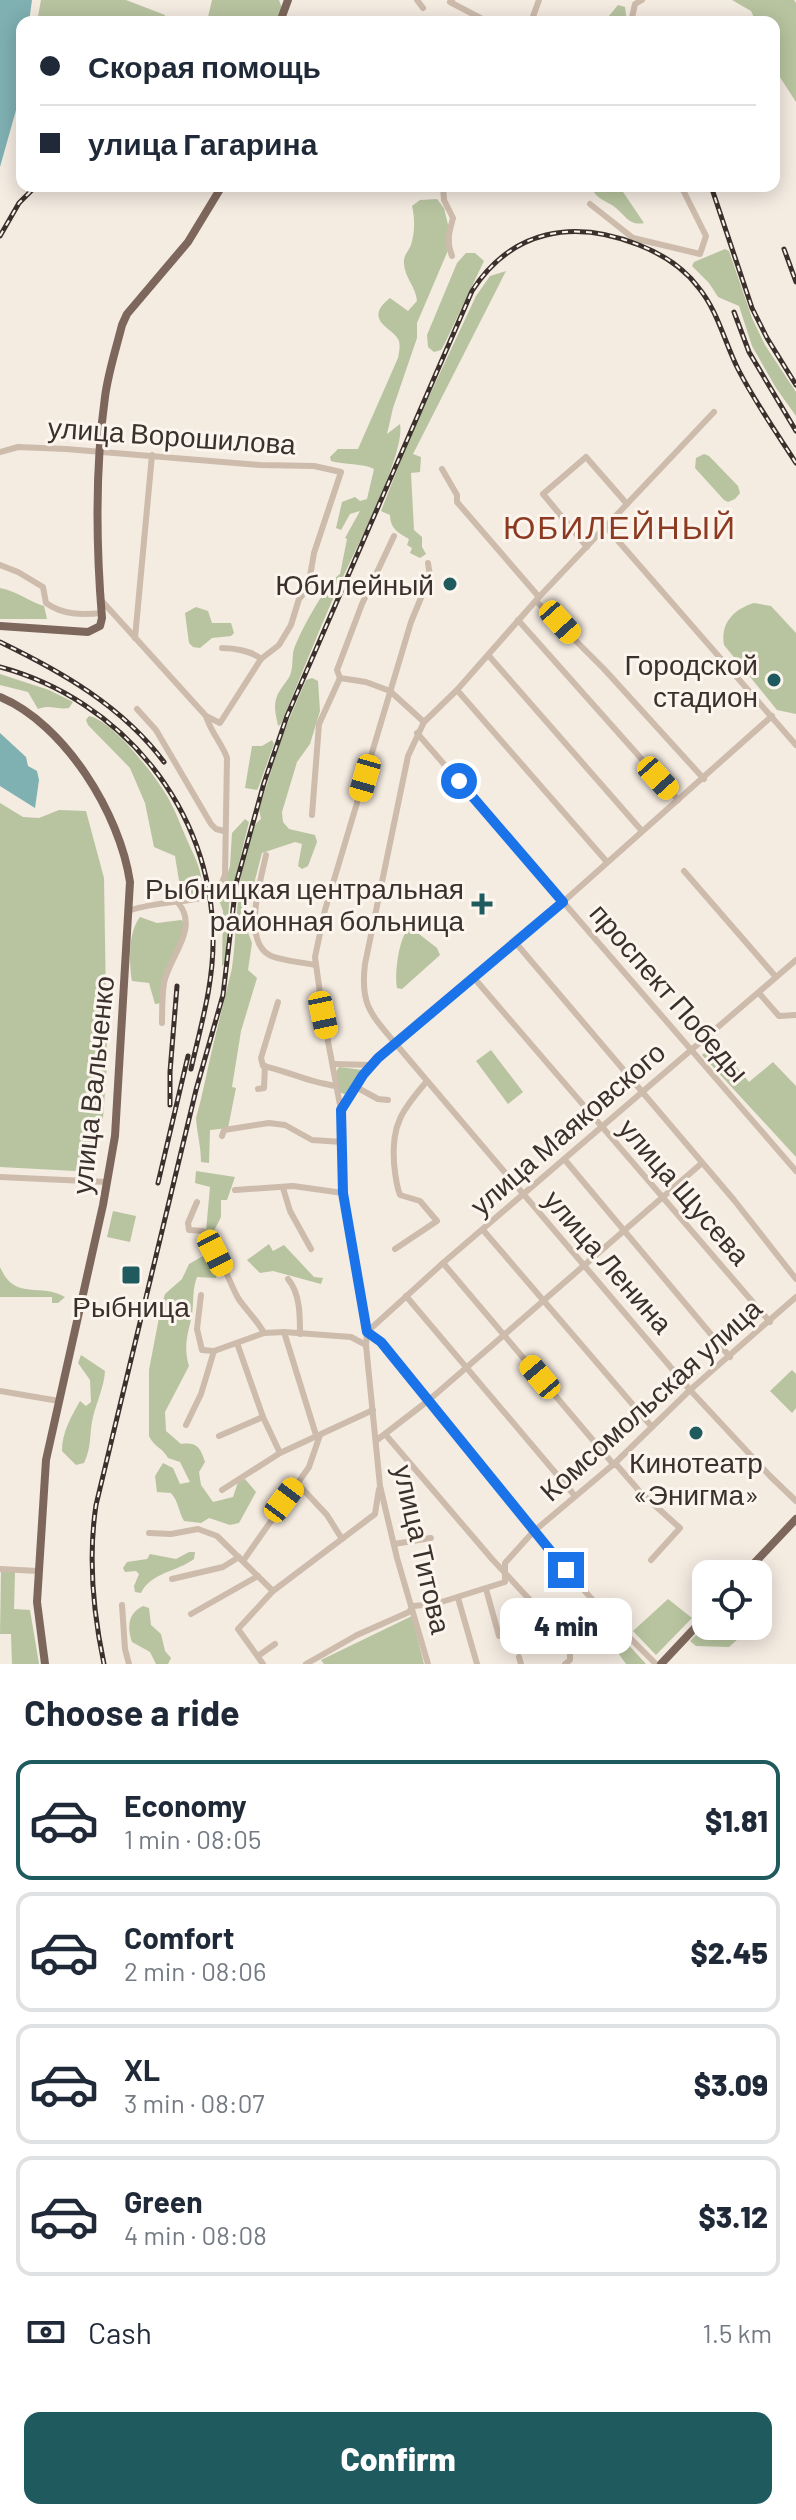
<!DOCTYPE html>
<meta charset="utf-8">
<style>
body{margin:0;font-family:Barlow,sans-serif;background:#f6f6f7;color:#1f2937;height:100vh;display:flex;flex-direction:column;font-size:30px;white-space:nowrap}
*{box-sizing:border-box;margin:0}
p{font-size:26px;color:#747a83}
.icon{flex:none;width:44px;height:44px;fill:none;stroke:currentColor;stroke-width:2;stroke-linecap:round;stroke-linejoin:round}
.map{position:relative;height:1664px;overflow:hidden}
.panel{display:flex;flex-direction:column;background:#fff;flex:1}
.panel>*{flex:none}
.banner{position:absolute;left:16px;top:16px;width:764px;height:176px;border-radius:16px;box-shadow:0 4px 20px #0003;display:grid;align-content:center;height:176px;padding:0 24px;background:#fff}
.fabs{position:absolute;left:692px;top:1560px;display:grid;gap:16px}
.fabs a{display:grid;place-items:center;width:80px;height:80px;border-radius:16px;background:#fff;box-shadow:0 4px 20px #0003;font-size:40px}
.end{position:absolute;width:36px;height:36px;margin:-18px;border:10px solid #1a73e8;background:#fff;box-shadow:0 0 0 4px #fff}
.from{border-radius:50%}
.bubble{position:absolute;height:56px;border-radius:16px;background:#fff;box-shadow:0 4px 20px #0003;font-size:26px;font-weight:800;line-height:56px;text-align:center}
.car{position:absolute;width:24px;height:48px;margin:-24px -12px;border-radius:10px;box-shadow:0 0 6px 2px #0007;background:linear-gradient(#f5c518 24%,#345 0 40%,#f5c518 0 76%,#345 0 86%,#f5c518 0)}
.banner b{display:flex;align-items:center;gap:28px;height:76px;font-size:30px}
.banner b+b{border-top:2px solid #e0e1e3}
.banner i{width:20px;height:20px;background:#1f2937}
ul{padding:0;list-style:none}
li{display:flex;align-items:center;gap:24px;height:120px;margin:0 16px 12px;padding:0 8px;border:4px solid #e0e1e3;border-radius:16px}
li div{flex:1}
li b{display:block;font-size:30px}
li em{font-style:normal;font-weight:800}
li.on{border-color:#1f5a5e}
li>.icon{width:72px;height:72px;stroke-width:1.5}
h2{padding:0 24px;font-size:36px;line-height:96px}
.pay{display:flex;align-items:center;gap:20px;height:88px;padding:0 24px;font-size:30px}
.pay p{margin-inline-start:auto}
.cta{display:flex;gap:16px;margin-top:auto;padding:16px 24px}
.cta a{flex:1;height:92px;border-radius:16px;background:#1f5a5e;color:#fff;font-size:32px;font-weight:800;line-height:92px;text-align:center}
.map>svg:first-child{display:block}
</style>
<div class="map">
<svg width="796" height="1664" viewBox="0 0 796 1664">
<rect width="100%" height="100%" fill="#f4ebe1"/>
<g fill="#b8c4a0">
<polygon points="41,0 126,0 165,15 163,22 37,22"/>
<polygon points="212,0 279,0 282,8 276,22 203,22 207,21"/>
<polygon points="732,0 794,0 796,3 796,102 774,68 774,22 756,22 751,11"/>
<polygon points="618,5 625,7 627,22 604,22"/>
<path d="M591,186H619L644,223C629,226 626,216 616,208C606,200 596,200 591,186Z"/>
<path d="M437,199L444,208L452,241L417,323V338L393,408L387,434L400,424C406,455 350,560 335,594C316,637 299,681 281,724L278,726C277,720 275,713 275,707C275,694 282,688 288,679C293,672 292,662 293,654C295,639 328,581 340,574L347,539L345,538L360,511L350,514L341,530L336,528L342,502L355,497L360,501L367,499L374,469C363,463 344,465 331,461L330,457L338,449H358L398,358C399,353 401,344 398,339C393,328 362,320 390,298L408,311L417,301C416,287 405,278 404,264C403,256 408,252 411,245C415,232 415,219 412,206L420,200Z"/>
<polygon points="725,249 729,251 752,318 765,345 796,392 796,416 776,388 752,346 739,306 718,297 709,283 692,266 694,262"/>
<polygon points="466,253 475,253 484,261 444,345 441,350 434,352 428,347 427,335 457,263"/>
<path d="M506,271L413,454L421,457L420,472L411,473L414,530L422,537V547L426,554L420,558L410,553L412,548L407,545L409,539C398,533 390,528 390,515L381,511L410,437L476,296L490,276Z"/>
<polygon points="704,454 709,456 738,486 740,493 735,499 728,502 724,500 695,468 696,458"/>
<path d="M0,588C17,591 28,601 44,606L47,619H0Z"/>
<path d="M754,603L771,606L796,633V714L777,710L724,645C720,623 734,609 754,603Z"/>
<polygon points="196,607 208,611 212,623 231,623 234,633 231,636 212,638 200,648 193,647 189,643 185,613"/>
<path d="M0,674L49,690L73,702L69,708C57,710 50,704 38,709L28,692L0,685Z"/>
<path d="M312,678L318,681L320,711L310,744L297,762L282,812L283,822L289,829L315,835L317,842L308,866L302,869L298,866L302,844L295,842L262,853L248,907L246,927L252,943L248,970L257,978L241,1031L232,1087L236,1088L228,1128L210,1130L209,1163L201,1162C201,1146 197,1134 196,1118C203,1094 207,1070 213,1046C219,1020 226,994 232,968C238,937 236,836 261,819L259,809L284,731L306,680Z"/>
<path d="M89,716C113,721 154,774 167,796C176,811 181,827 188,842C194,856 209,882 197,895L181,893L175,856L154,847L145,803L130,768L88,725L86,720Z"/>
<polygon points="272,740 274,744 259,786 257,790 245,788 252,746 262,746"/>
<polygon points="0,803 23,817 39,818 59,810 86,811 104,878 107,1064 103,1118 95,1144 75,1171 0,1167"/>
<polygon points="245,819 249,822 229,904 225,964 222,966 223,911 219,900 230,866 232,833"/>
<path d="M140,917L157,923L181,920L186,923L164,981L163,1003L155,1004L149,983L132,981C129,963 128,932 140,917Z"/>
<path d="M410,927L437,948L440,955L402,989L397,988C394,974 399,935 410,927Z"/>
<polygon points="716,1042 749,1082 773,1062 796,1086 796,1157 702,1055"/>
<polygon points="491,1050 523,1092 508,1104 476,1061"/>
<polygon points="339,1067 363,1070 347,1095 339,1092 336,1072"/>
<polygon points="196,1171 235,1177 227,1200 221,1200 221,1217 213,1233 206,1231 210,1187 195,1183"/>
<polygon points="113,1211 136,1216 130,1242 107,1237"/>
<polygon points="269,1244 273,1251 284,1245 314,1277 323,1278 321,1284 273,1271 260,1273 247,1260"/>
<path d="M203,1256L210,1259L217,1272L216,1278L197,1277C192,1290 194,1301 192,1315C188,1333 183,1347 189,1366L165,1412L166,1431L181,1444C197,1442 200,1447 205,1462L199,1472L201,1485L213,1502L233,1497L238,1482L245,1479L256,1492L239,1523L230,1525L209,1518L201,1523L184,1521C178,1511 179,1502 171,1493L157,1492L155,1476L163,1463L173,1468L180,1484L190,1482L180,1462L168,1458C163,1448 154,1447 149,1436V1370L161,1307L165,1294L182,1279L189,1264Z"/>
<path d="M0,1267C15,1302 40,1282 65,1297L58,1303H52V1297H0Z"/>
<path d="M81,1355L105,1371C104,1387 97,1401 93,1417C89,1433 92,1447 84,1463L76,1465L62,1451C62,1432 71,1417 80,1401L86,1406L91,1402L90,1380L78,1363Z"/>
<polygon points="792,1370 796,1374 796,1408 792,1413 770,1391"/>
<path d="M189,1552H195L194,1559C177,1572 151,1572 141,1593L135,1592L134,1586L139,1574L136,1571L125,1572L123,1568L127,1562L147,1559L150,1554L176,1559Z"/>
<polygon points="1,1571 15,1572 14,1609 30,1610 39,1664 12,1664 11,1634 0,1634"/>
<polygon points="668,1599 692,1618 656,1655 633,1631"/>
<path d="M143,1606L149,1608L151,1625L161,1634L165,1651L171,1658L168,1664H156L150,1652L132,1642C127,1627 128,1613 143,1606Z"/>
<polygon points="412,1616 424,1664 324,1664 321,1660"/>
<polygon points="706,1625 744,1626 748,1630 729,1647 696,1646 690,1641"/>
<polygon points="614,1629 646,1664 626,1664 606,1636"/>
</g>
<g fill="#7fb0b2">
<polygon points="0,0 32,0 29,22 22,22 22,74 18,103 0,167"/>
<polygon points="0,733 26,757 28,766 37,771 39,780 35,808 0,786"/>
</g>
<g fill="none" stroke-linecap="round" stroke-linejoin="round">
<g stroke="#cdbbac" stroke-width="6">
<polyline points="417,0 423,8"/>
<polyline points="452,0 450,2 488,22"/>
<polyline points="531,22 539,0"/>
<polyline points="631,22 635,4 642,0"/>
<path d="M443,186L444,200L453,218C449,233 446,241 452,256"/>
<polyline points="590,204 633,238 700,254 706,236 681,186"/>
<path d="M714,412L539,597L457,690L424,722L408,756L365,964C360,1005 371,1014 395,1043L690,1390L770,1476L796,1501"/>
<polyline points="0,452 18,447 66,449 260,465 314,466 341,472 314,553 308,588 299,599 291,625 279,645 261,659 220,723 206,716"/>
<polyline points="442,469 457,495 457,502 539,597"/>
<polyline points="606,527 796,745"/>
<polyline points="394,536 362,604 337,670 340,678 366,682 390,691 424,722"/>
<polyline points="587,547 543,494 586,457 627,504"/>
<polyline points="428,563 430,576 411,622 325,910 315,957 323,1015 341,1110 343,1193 367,1332 366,1345 380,1486 397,1558 428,1664"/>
<path d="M0,565L18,572L43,587L46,603C63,615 82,615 102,613"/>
<path d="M101,600L206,716C211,733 222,743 227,758L225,875L221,885L213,894"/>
<polyline points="536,601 604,669 704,779"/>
<polyline points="518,620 678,800"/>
<polyline points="135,638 152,455"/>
<path d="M222,648C234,648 252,651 261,659"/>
<polyline points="489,656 642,831"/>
<polyline points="457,690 607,862"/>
<polyline points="137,709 156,730 211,824 216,829 224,831"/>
<polyline points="417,733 796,1171"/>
<polyline points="312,815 319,724 340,678"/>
<path d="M266,855C261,880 241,942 271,956C284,961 301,962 315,965"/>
<polyline points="684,871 776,977"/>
<path d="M131,910C155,902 180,903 206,897"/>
<polyline points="515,942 734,1200 796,1279"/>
<polyline points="474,978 770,1322"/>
<polyline points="759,993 779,1016 796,1015"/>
<path d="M278,1002L261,1058L263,1066C288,1071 310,1083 336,1086"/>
<path d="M162,1023C162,1010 162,996 164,983C169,957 199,929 179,904"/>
<polyline points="333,1064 371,1065"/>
<polyline points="356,1087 378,1099 388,1100"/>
<polyline points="258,1089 264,1088 265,1066"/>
<polyline points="341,1110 363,1075 378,1058 563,902 772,716"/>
<polyline points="222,1136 224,1130 269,1123 285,1125 312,1140 342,1142"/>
<polyline points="565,1160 730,1357"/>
<polyline points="0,1177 107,1182"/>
<polyline points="283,1188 290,1211 311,1249"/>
<polyline points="235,1190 293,1186 343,1193"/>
<path d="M197,1202L188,1223L189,1230L203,1231C216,1243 228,1280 238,1298C246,1310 257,1320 264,1333"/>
<polyline points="483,1230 652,1427"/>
<path d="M395,1249L437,1221L420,1201L400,1195C396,1185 395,1174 394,1163C391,1124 403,1109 427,1081"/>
<polyline points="443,1263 614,1465"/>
<path d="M288,1279C300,1293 300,1315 300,1334"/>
<polyline points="201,1295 197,1329 202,1350 214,1351 264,1333 284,1332 351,1337 366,1345"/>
<polyline points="406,1296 575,1496"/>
<polyline points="284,1332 316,1435"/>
<polyline points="367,1332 443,1263 796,960"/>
<polyline points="367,1332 381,1342 429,1400 533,1532 597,1605 656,1664"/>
<polyline points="237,1343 263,1417 280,1453"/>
<polyline points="0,1391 59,1401"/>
<polyline points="186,1425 201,1394 214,1351"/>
<polyline points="385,1434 492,1559 542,1613 570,1650 570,1660 565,1664"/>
<polyline points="219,1436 263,1417"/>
<polyline points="377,1440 429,1400 702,1163"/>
<polyline points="615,1463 641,1493 680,1528 651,1560"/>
<polyline points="297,1483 327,1515 342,1539"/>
<polyline points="222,1490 280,1453 373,1410"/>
<polyline points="149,1533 171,1534 198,1529 217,1536 273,1591"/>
<polyline points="394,1544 431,1538"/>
<polyline points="243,1561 309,1467 320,1435"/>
<polyline points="0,1569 38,1571"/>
<polyline points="172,1579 223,1567 239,1557"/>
<polyline points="486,1589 499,1636"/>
<polyline points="458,1598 477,1664"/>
<polyline points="122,1605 125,1649 129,1664"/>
<polyline points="191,1614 258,1576"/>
<polyline points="258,1656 275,1644"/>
<polyline points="519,1657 521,1664"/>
<polyline points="263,1664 238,1629 273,1591 375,1514 379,1489"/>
<polyline points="306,1664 357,1635 409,1612 413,1606 435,1604 505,1582 505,1563 533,1532 615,1463 690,1390 796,1297"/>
</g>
<g stroke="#7d675c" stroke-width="8">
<polyline points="280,22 288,0"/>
<path d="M0,626L88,632L100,626L102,618C96,545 95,469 105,397C108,373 116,349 122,325L127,314L188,242L222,186"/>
<path d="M0,697C65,724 120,814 130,882L115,1136L103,1205L46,1460L37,1602L45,1664"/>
<polyline points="744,1574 796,1519"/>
<polyline points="661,1664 706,1616"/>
</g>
<defs>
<g id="rail">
<polyline points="711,186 752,308 767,338 796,385"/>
<polyline points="0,236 19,203 36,186"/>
<polyline points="784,249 796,282"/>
<polyline points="734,312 749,352 796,431"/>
<path d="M0,642C62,672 122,706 164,762"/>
<path d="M0,667C122,700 212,809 213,937C214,982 201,1025 191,1069"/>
<polyline points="170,1105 170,1072 177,986"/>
<polyline points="158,1183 188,1056"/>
<path d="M104,1664C93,1612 88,1558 96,1505L196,1090L223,995L236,884L264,783L287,716L472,291C512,229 574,219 639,245C662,254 683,267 698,287C718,311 724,341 738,369C755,402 776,432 796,463"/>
</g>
</defs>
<use href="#rail" stroke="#3b302b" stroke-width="5"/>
<use href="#rail" stroke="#fbf5ee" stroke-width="2" stroke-dasharray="6" stroke-linecap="butt"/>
</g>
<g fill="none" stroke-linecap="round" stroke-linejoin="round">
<polyline stroke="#1a73e8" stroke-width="10" points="459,781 563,902 378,1058 363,1075 341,1110 343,1193 367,1332 381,1342 566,1570"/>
</g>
<g fill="#1f5a5e" stroke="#fbf5ee" stroke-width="3">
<circle cx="450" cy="584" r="8"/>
<circle cx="774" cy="680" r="8"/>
<path d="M478 892h8v8h8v8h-8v8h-8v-8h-8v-8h8z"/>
<rect x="121" y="1265" width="20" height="20" rx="4"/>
<circle cx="696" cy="1433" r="8"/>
</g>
<g text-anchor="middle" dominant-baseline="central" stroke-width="6" stroke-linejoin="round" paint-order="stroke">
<g font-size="28" fill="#3b302b" stroke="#fbf5ee">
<text transform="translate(172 435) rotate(4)">улица Ворошилова</text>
<text transform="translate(670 992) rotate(49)">проспект Победы</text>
<text transform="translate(92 1085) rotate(-84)">улица Вальченко</text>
<text transform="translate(567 1128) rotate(-41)">улица Маяковского</text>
<text transform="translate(685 1191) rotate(49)">улица Щусева</text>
<text transform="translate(609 1261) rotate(49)">улица Ленина</text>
<text transform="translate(650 1399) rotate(-42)">Комсомольская улица</text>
<text transform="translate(423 1549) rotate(77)">улица Титова</text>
</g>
<g font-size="28" fill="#3b302b" stroke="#fbf5ee" text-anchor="end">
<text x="434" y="584">Юбилейный</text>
<text x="758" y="664">Городской<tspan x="758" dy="32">стадион</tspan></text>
<text x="464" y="888">Рыбницкая центральная<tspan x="464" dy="32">районная больница</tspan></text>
<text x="131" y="1306" text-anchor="middle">Рыбница</text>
<text x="696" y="1462" text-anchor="middle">Кинотеатр<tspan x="696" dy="32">«Энигма»</tspan></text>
</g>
<g font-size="32" letter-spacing="2" fill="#8c3b22" stroke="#fbf5ee">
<text x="620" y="526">ЮБИЛЕЙНЫЙ</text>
</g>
</g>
</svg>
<div class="fabs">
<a><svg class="icon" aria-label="locate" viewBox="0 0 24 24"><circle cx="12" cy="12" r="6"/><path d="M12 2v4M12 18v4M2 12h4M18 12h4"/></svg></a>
</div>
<i class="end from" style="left:459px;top:781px"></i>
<i class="end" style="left:566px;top:1570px"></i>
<div class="bubble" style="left:500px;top:1598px;width:132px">4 min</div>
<i class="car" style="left:560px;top:622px;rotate:138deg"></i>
<i class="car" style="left:365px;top:778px;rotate:196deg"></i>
<i class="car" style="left:658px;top:778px;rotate:138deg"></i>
<i class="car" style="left:323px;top:1015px;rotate:168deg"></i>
<i class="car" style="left:215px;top:1253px;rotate:153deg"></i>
<i class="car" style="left:540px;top:1377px;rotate:320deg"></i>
<i class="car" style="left:284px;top:1500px;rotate:37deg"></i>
<div class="banner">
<b><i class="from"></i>Скорая помощь</b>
<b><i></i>улица Гагарина</b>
</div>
</div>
<section class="panel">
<h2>Choose a ride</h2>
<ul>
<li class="on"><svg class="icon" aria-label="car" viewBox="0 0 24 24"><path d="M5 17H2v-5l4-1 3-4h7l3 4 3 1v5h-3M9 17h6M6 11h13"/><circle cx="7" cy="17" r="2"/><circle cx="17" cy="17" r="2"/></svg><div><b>Economy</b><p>1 min · 08:05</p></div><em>$1.81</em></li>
<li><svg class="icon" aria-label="car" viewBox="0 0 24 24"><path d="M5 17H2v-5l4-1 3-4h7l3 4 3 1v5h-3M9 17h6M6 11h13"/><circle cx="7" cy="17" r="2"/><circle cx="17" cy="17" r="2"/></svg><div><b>Comfort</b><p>2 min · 08:06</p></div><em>$2.45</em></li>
<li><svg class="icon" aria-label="car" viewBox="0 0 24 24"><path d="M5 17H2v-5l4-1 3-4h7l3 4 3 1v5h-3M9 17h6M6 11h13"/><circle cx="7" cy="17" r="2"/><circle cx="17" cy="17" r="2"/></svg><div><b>XL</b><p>3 min · 08:07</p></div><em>$3.09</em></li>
<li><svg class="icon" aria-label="car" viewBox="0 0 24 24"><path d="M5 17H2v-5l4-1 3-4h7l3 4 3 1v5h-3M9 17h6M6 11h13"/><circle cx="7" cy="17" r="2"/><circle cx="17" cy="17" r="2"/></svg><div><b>Green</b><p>4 min · 08:08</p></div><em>$3.12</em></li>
</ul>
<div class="pay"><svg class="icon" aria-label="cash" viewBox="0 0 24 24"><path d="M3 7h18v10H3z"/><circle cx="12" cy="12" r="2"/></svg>Cash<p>1.5 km</p></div>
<div class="cta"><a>Confirm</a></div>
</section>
